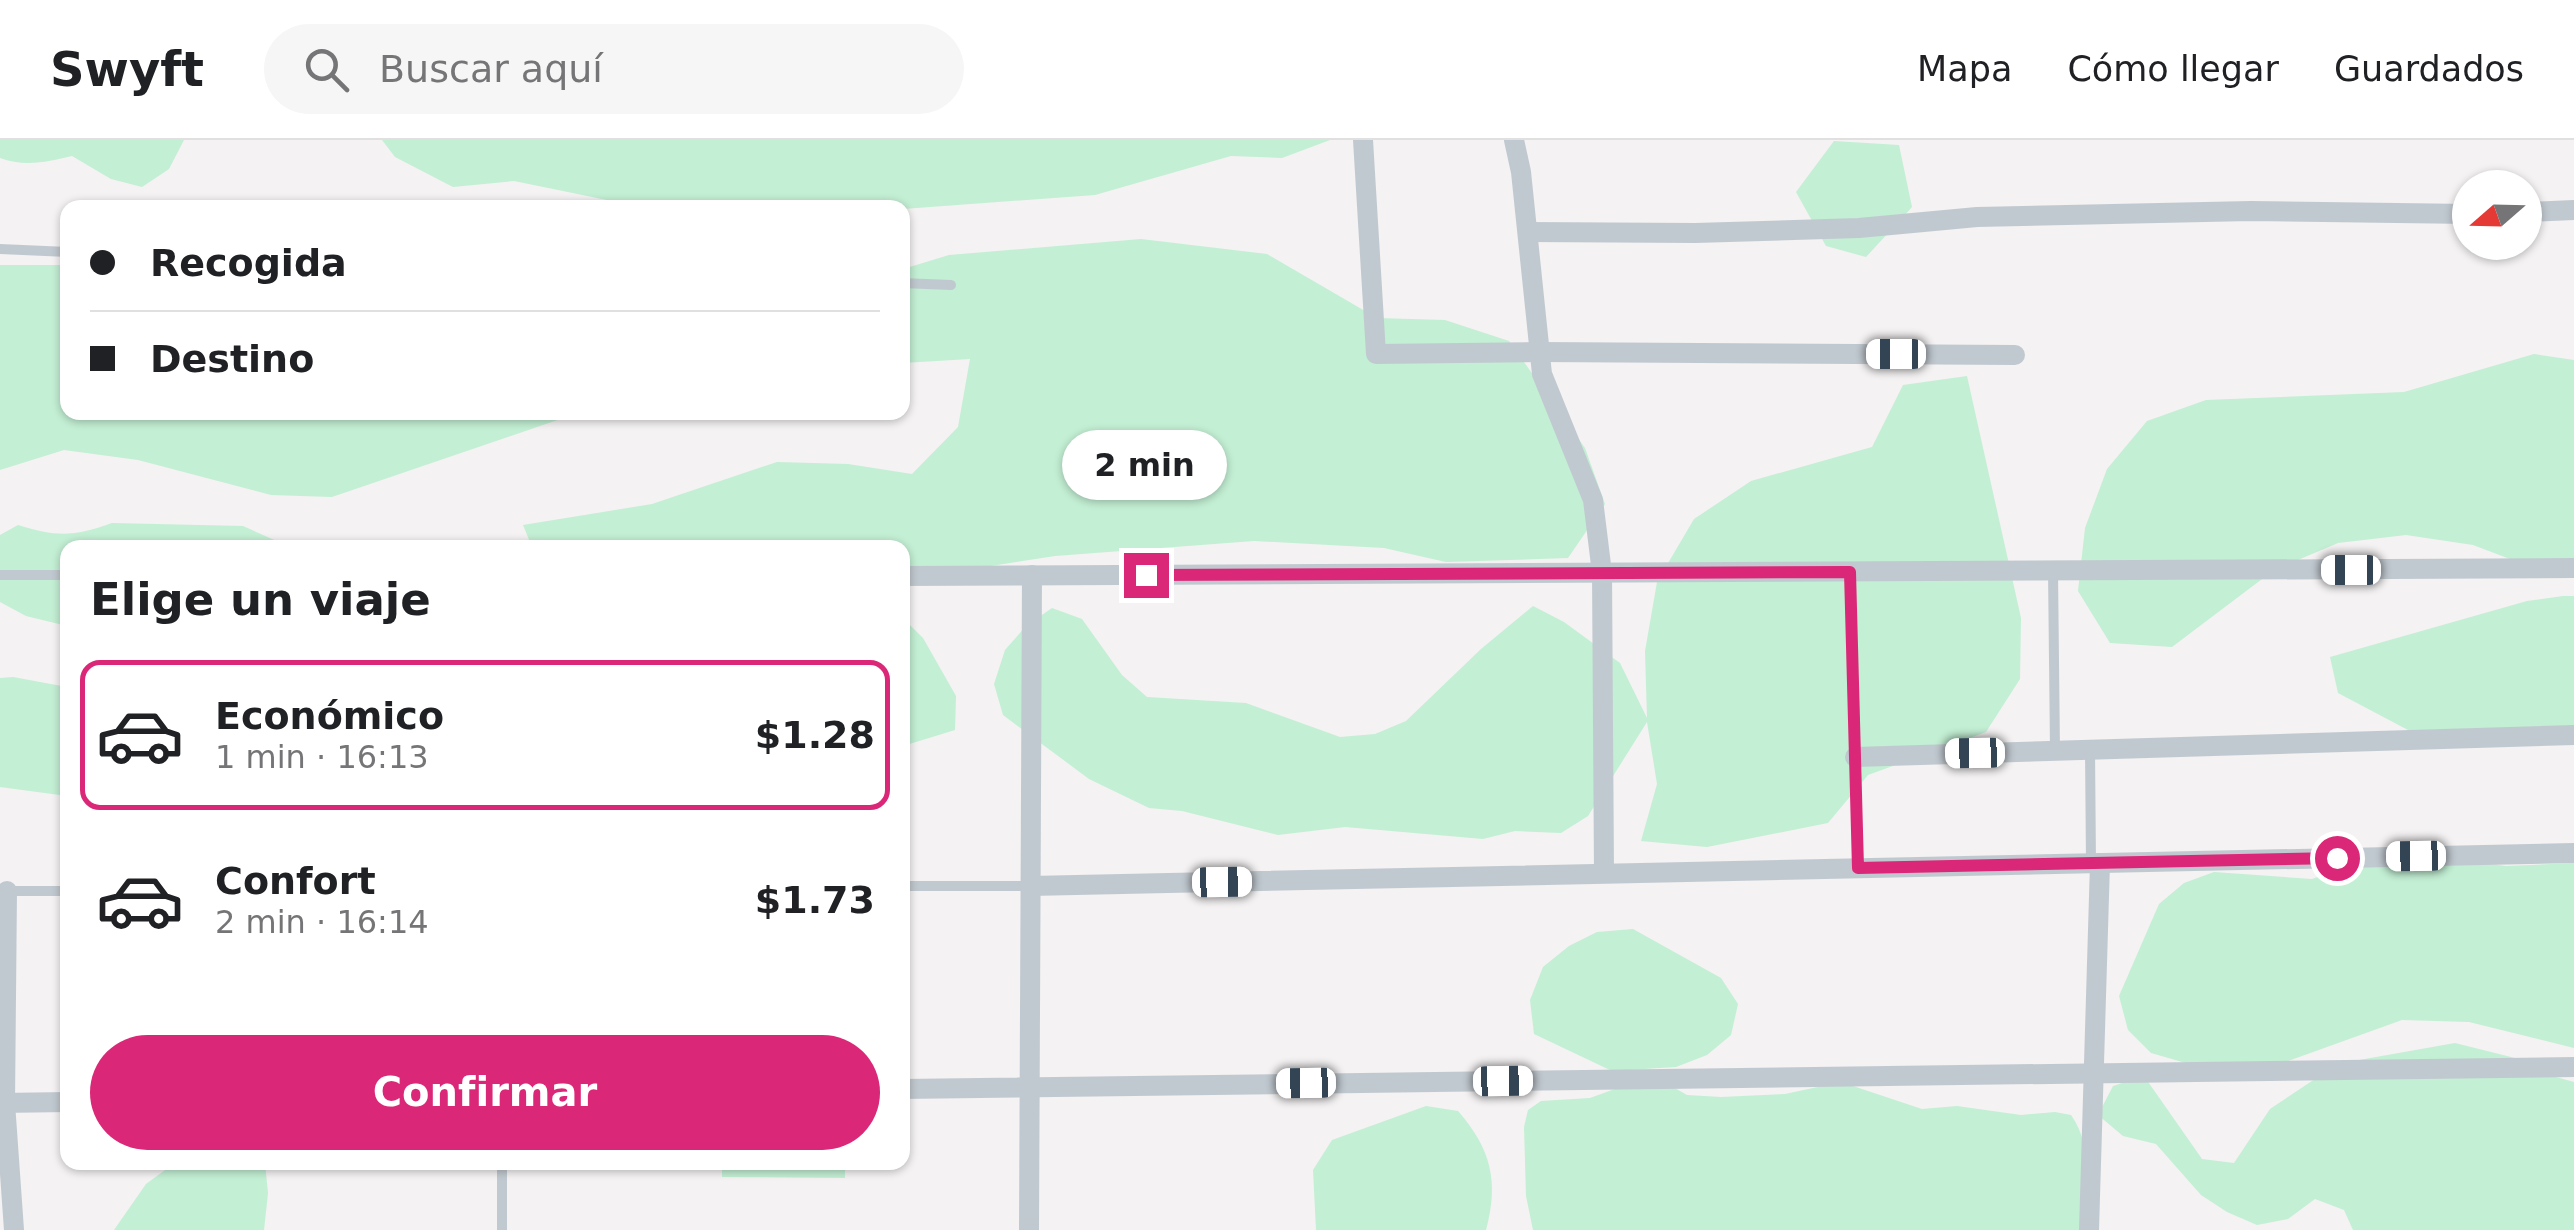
<!DOCTYPE html>
<html lang="es">
<meta charset="utf-8">
<style>
body{margin:0;font-family:"DejaVu Sans",sans-serif;background:#f6f6f6;color:#202124;height:100vh;display:flex;flex-direction:column;font-size:38px;white-space:nowrap}
*{box-sizing:border-box;margin:0}
p{font-size:32px;color:#757577}
.icon{flex:none;width:55px;height:55px;fill:none;stroke:currentColor;stroke-width:2;stroke-linecap:round;stroke-linejoin:round}
.map{position:relative;flex:1;overflow:hidden}
.details{position:absolute;left:60px;top:400px;width:850px;height:630px;display:flex;flex-direction:column;background:#fff;border-radius:20px;box-shadow:0 2px 8px #0004}
.details>*{flex:none}
.hud{position:absolute;left:60px;top:60px;width:850px;height:220px;border-radius:20px;box-shadow:0 2px 8px #0004;display:grid;align-content:center;height:220px;padding:0 30px;background:#fff}
.needle{width:65px;rotate:250deg}
.buttons{position:absolute;left:2452px;top:30px;display:grid;gap:20px}
.buttons a{display:grid;place-items:center;width:90px;height:90px;border-radius:50%;background:#fff;box-shadow:0 2px 8px #0004;font-size:50px}
.end{position:absolute;width:45px;height:45px;margin:-22px;border:12px solid #db2777;background:#fff;box-shadow:0 0 0 5px #fff}
.from{border-radius:50%}
.bubble{position:absolute;height:70px;border-radius:35px;background:#fff;box-shadow:0 2px 8px #0004;font-size:32px;font-weight:800;line-height:70px;text-align:center}
.car{position:absolute;width:30px;height:60px;margin:-30px -15px;border-radius:12px;box-shadow:0 0 8px 2px #0007;background:linear-gradient(#fff 24%,#345 0 40%,#fff 0 76%,#345 0 86%,#fff 0)}
.hud b{display:flex;align-items:center;gap:35px;height:95px;font-size:38px}
.hud b+b{border-top:2px solid #e0e0e0}
.hud i{width:25px;height:25px;background:#202124}
ul{padding:0;list-style:none}
li{display:flex;align-items:center;gap:30px;height:150px;margin:0 20px 15px;padding:0 10px;border:5px solid transparent;border-radius:20px}
li div{flex:1}
li b{display:block;font-size:38px}
li em{font-style:normal;font-weight:800}
li.active{border-color:#db2777}
li>.icon{width:90px;height:90px;stroke-width:1.5}
h2{padding:0 30px;font-size:45px;line-height:120px}
.action{display:flex;gap:20px;margin-top:auto;padding:20px 30px}
.action a{flex:1;height:115px;border-radius:60px;background:#db2777;color:#fff;font-size:40px;font-weight:800;line-height:115px;text-align:center}
header{display:flex;align-items:center;gap:60px;box-sizing:border-box;height:140px;padding:0 50px;background:#fff;border-bottom:2px solid #e0e0e0}
header strong{font-size:48px}
nav{display:flex;gap:55px;margin-inline-start:auto;font-size:35px}
.search{width:700px;height:90px;background:#f6f6f6;display:flex;align-items:center;gap:25px;box-sizing:border-box;padding:0 35px;border-radius:55px;color:#757577;font-size:38px}
.map>svg:first-child{display:block}
</style>
<header>
<strong>Swyft</strong>
<div class="search"><svg class="icon" aria-label="search" viewBox="0 0 24 24"><circle cx="10" cy="10" r="6"/><path d="M15 15l6 6"/></svg>Buscar aquí</div>
<nav><a>Mapa</a><a>Cómo llegar</a><a>Guardados</a></nav>
</header>
<div class="map">
<svg width="2574" height="1090" viewBox="0 0 2574 1090">
<rect width="100%" height="100%" fill="#f4f2f2"/>
<g fill="#c3efd4">
<path d="M0,0H184L169,29L142,47L111,39L72,16C48,22 24,27 0,18Z"/>
<polygon points="382,0 1330,0 1282,18 1231,16 1095,55 903,69 646,68 514,41 453,47 395,17"/>
<polygon points="1834,1 1899,5 1912,67 1866,117 1826,106 1796,52"/>
<polygon points="1141,99 1267,114 1377,178 1445,180 1509,201 1585,308 1605,364 1568,418 1446,422 1384,408 1254,401 1055,416 926,436 903,435 902,408 532,407 523,385 652,364 777,322 848,324 912,334 958,287 970,219 903,223 903,129 949,115"/>
<polygon points="0,125 67,125 68,272 578,273 332,357 271,355 138,320 64,310 0,330"/>
<polygon points="2534,214 2574,220 2574,421 2531,427 2473,405 2406,395 2338,403 2274,430 2172,507 2110,503 2078,451 2085,388 2107,329 2147,281 2206,260 2404,252"/>
<polygon points="1967,236 2021,478 2020,539 1986,592 1868,635 1828,683 1707,707 1641,701 1657,644 1647,582 1588,676 1561,693 1515,691 1483,699 1345,687 1278,695 1182,671 1149,668 1089,639 1003,575 994,544 1005,510 1026,486 1052,468 1082,479 1122,535 1147,557 1246,563 1340,597 1375,594 1406,581 1481,509 1533,466 1564,482 1620,523 1647,578 1645,511 1657,442 1694,379 1751,341 1872,307 1903,245"/>
<path d="M112,383L243,386L290,407L68,408L67,486L26,476L0,462V395L18,385C56,397 74,397 112,383Z"/>
<polygon points="2563,456 2574,456 2574,592 2438,599 2408,590 2338,553 2330,517 2527,461"/>
<polygon points="903,478 923,498 956,556 955,590 903,606"/>
<polygon points="13,537 67,547 67,656 0,647 0,538"/>
<polygon points="2406,713 2506,726 2574,723 2574,908 2469,882 2402,880 2277,925 2217,932 2151,913 2128,890 2119,856 2159,764 2184,743 2214,732 2312,739 2372,717"/>
<polygon points="1633,789 1721,838 1738,864 1731,895 1707,915 1676,927 1612,931 1534,894 1530,860 1543,827 1569,806 1597,792"/>
<polygon points="2455,903 2519,919 2549,935 2574,942 2574,1090 2353,1090 2344,1070 2315,1059 2288,1079 2257,1085 2227,1072 2201,1055 2156,1004 2123,996 2098,975 2113,946 2144,936 2202,1019 2234,1023 2270,969 2324,933 2359,920"/>
<path d="M1841,942L1922,969L1957,966L2021,975L2055,972L2071,975C2095,1009 2085,1051 2082,1090H1533L1526,1056L1524,987L1528,970L1541,961L1590,958L1623,946L1673,947L1687,955L1721,957L1785,954Z"/>
<path d="M1426,966L1458,971C1491,1009 1499,1041 1486,1090H1316L1313,1030L1332,1000Z"/>
<polygon points="176,1022 265,1023 268,1053 264,1090 114,1090 146,1044"/>
<polygon points="722,1023 845,1023 845,1038 722,1037"/>
</g>
<g fill="none" stroke-linecap="round" stroke-linejoin="round">
<g stroke="#c1c9d0" stroke-width="10">
<polyline points="0,109 68,112"/>
<polyline points="902,143 951,145"/>
<polyline points="2053,431 2055,611"/>
<polyline points="1850,432 1858,728"/>
<polyline points="0,435 68,435"/>
<polyline points="2090,610 2091,723"/>
<polyline points="902,746 1030,746"/>
<polyline points="6,751 68,751"/>
<polyline points="502,1090 502,1022"/>
</g>
<g stroke="#c1c9d0" stroke-width="20">
<polyline points="1363,0 1376,214 1540,212 2015,215"/>
<polyline points="1514,0 1521,32 1542,234 1593,360 1602,433 1604,733"/>
<polyline points="2525,72 2574,70"/>
<polyline points="1528,92 1695,93 1859,88 1977,77 2251,71 2470,74"/>
<polyline points="902,436 2574,428"/>
<polyline points="1855,617 2574,595"/>
<polyline points="1030,746 2574,713"/>
<polyline points="7,751 5,963 14,1090"/>
<polyline points="902,949 2574,927"/>
<polyline points="0,963 68,962"/>
<polyline points="1029,1090 1032,435"/>
<polyline points="2089,1090 2100,723"/>
</g>
</g>
<g fill="none" stroke-linecap="round" stroke-linejoin="round">
<polyline stroke="#db2777" stroke-width="12" points="1146,435 1850,432 1858,728 2337,718"/>
</g>
</svg>
<div class="buttons">
<a><svg class="needle" viewBox="-14 -14 28 28"><path d="M0-13l5 13h-10z" fill="#e53935"/><path d="M0 13l5-13h-10z" fill="#757577"/></svg></a>
</div>
<i class="end from" style="left:2337px;top:718px"></i>
<i class="end" style="left:1146px;top:435px"></i>
<div class="bubble" style="left:1062px;top:290px;width:165px">2 min</div>
<i class="car" style="left:1896px;top:214px;rotate:270deg"></i>
<i class="car" style="left:2351px;top:430px;rotate:270deg"></i>
<i class="car" style="left:1975px;top:613px;rotate:269deg"></i>
<i class="car" style="left:2416px;top:716px;rotate:269deg"></i>
<i class="car" style="left:1222px;top:742px;rotate:89deg"></i>
<i class="car" style="left:1503px;top:941px;rotate:89deg"></i>
<i class="car" style="left:1306px;top:943px;rotate:269deg"></i>
<div class="hud">
<b><i class="from"></i>Recogida</b>
<b><i></i>Destino</b>
</div>
<section class="details">
<h2>Elige un viaje</h2>
<ul>
<li class="active"><svg class="icon" aria-label="car" viewBox="0 0 24 24"><path d="M5 17H2v-5l4-1 3-4h7l3 4 3 1v5h-3M9 17h6M6 11h13"/><circle cx="7" cy="17" r="2"/><circle cx="17" cy="17" r="2"/></svg><div><b>Económico</b><p>1 min · 16:13</p></div><em>$1.28</em></li>
<li><svg class="icon" aria-label="car" viewBox="0 0 24 24"><path d="M5 17H2v-5l4-1 3-4h7l3 4 3 1v5h-3M9 17h6M6 11h13"/><circle cx="7" cy="17" r="2"/><circle cx="17" cy="17" r="2"/></svg><div><b>Confort</b><p>2 min · 16:14</p></div><em>$1.73</em></li>
</ul>
<div class="action"><a>Confirmar</a></div>
</section>
</div>
